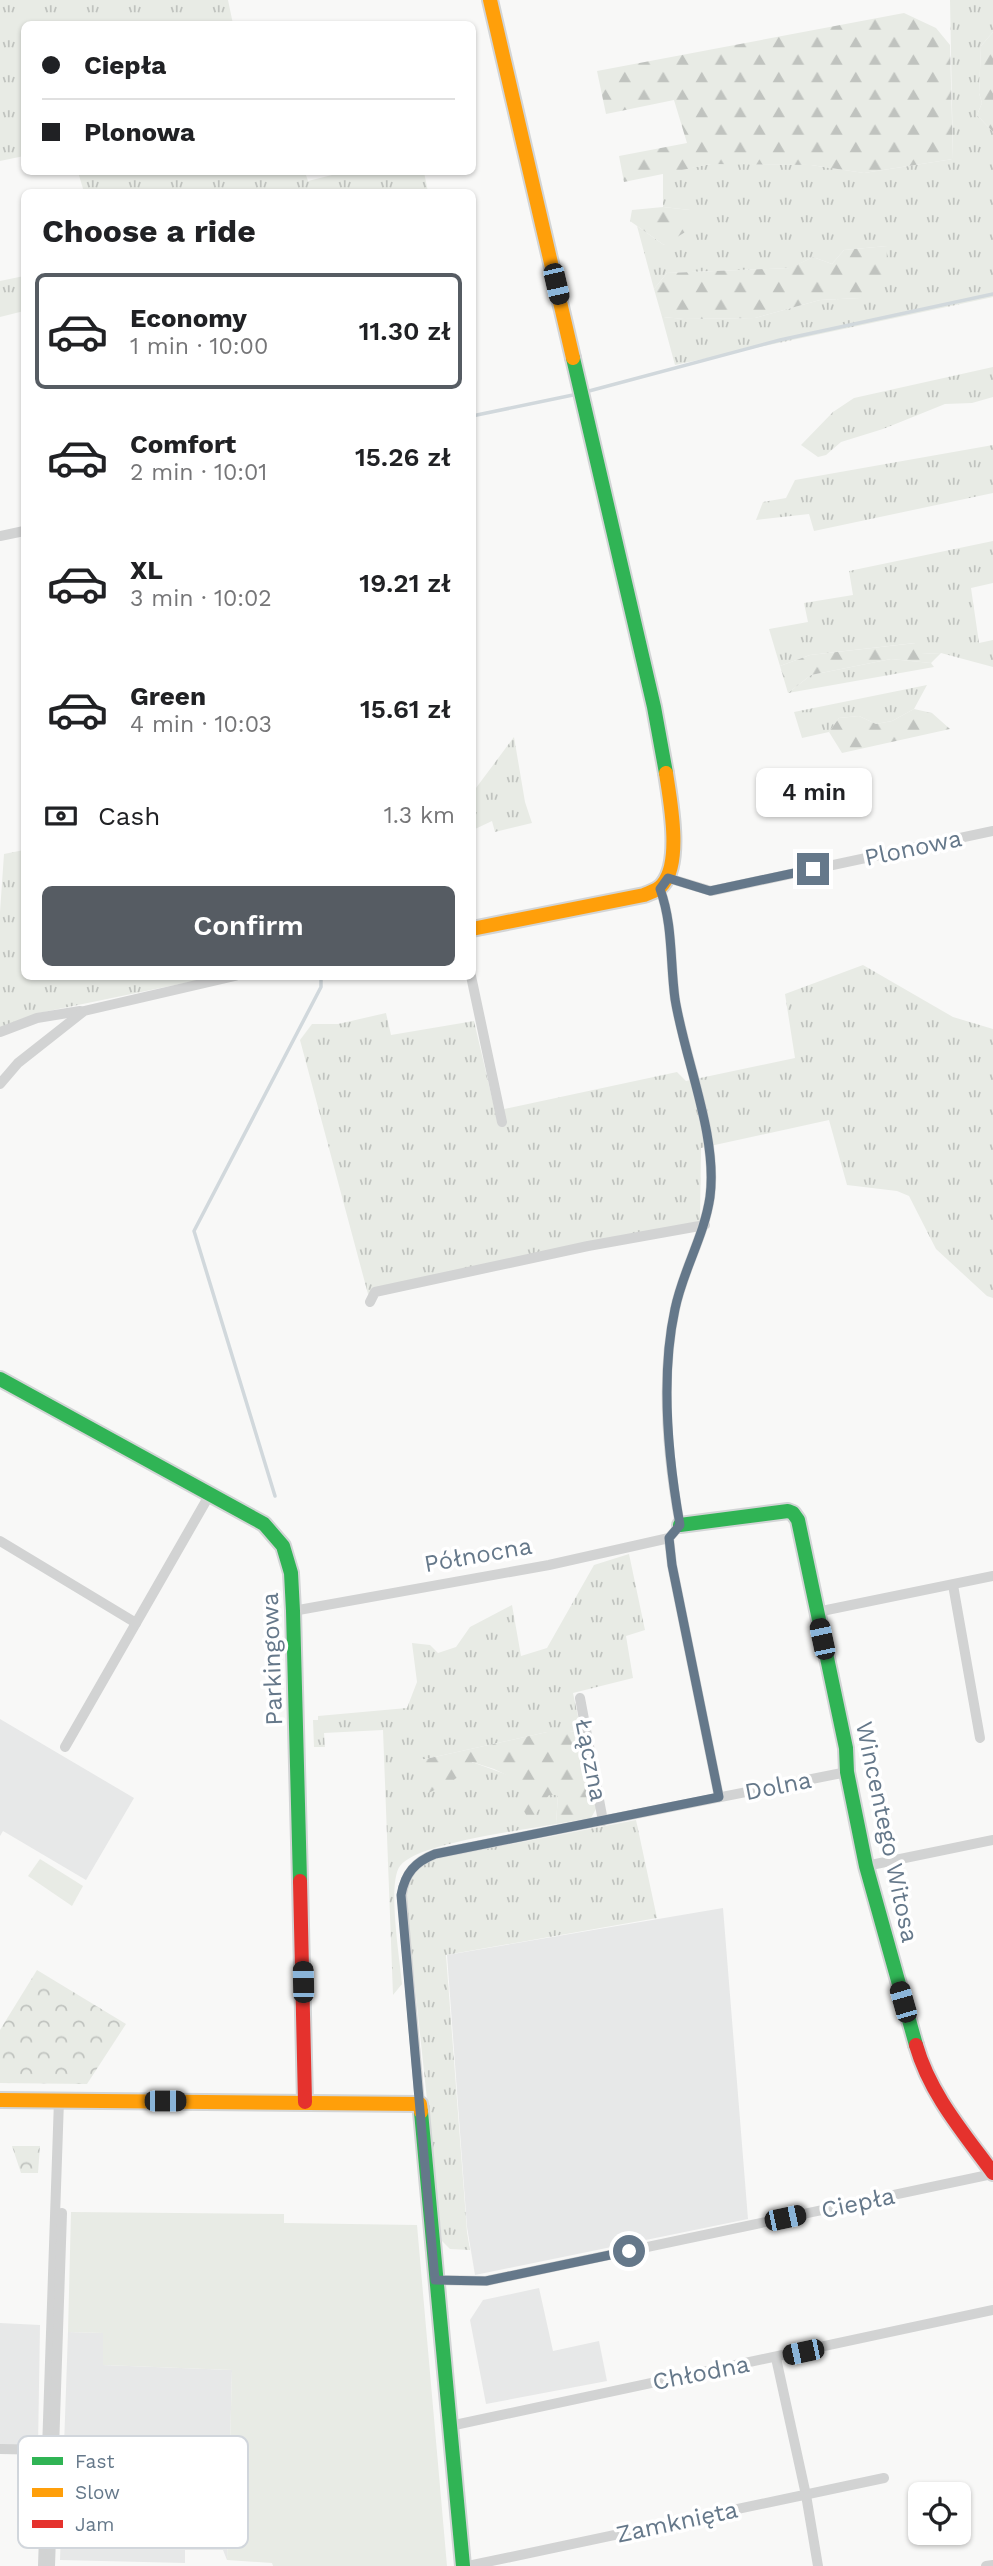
<!DOCTYPE html>
<meta charset="utf-8">
<style>
body{margin:0;font-family:"Work Sans",sans-serif;background:#f2f2f2;color:#202124;height:100vh;display:flex;flex-direction:column;font-size:26px;white-space:nowrap}
*{box-sizing:border-box;margin:0}
p{font-size:23px;color:#757577}
.icon{flex:none;width:38px;height:38px;fill:none;stroke:currentColor;stroke-width:2;stroke-linecap:round;stroke-linejoin:round}
.map{position:relative;flex:1;overflow:hidden}
.panel{position:absolute;left:21px;top:189px;width:455px;height:791px;display:flex;flex-direction:column;background:#fff;border-radius:10px;box-shadow:0 2px 5px #0004}
.panel>*{flex:none}
.top-card{position:absolute;left:21px;top:21px;width:455px;height:154px;border-radius:10px;box-shadow:0 2px 5px #0004;display:grid;align-content:center;height:154px;padding:0 21px;background:#fff}
.buttons{position:absolute;left:908px;top:2482px;display:grid;gap:14px}
.buttons a{display:grid;place-items:center;width:63px;height:63px;border-radius:10px;background:#fff;box-shadow:0 2px 5px #0004;font-size:35px}
.end{position:absolute;width:32px;height:32px;margin:-16px;border:9px solid #65788a;background:#fff;box-shadow:0 0 0 4px #fff}
.from{border-radius:50%}
.bubble{position:absolute;height:49px;border-radius:10px;background:#fff;box-shadow:0 2px 5px #0004;font-size:23px;font-weight:600;line-height:49px;text-align:center}
.car{position:absolute;width:21px;height:42px;margin:-21px -10px;border-radius:9px;box-shadow:0 0 5px 2px #0007;background:linear-gradient(#222 24%,#8ab4d8 0 40%,#222 0 76%,#8ab4d8 0 86%,#222 0)}
.top-card b{display:flex;align-items:center;gap:24px;height:66px;font-size:26px}
.top-card b+b{border-top:2px solid #e0e0e0}
.top-card i{width:18px;height:18px;background:#202124}
ul{padding:0;list-style:none}
li{display:flex;align-items:center;gap:21px;height:116px;margin:0 14px 10px;padding:0 7px;border:4px solid transparent;border-radius:10px}
li div{flex:1}
li b{display:block;font-size:26px}
li em{font-style:normal;font-weight:600}
li.selected{border-color:#565c63}
li>.icon{width:63px;height:63px;stroke-width:1.5}
h2{padding:0 21px;font-size:32px;line-height:84px}
.pay{display:flex;align-items:center;gap:18px;height:77px;padding:0 21px;font-size:26px}
.pay p{margin-inline-start:auto}
.cta{display:flex;gap:14px;margin-top:auto;padding:14px 21px}
.cta a{flex:1;height:80px;border-radius:10px;background:#565c63;color:#fff;font-size:28px;font-weight:600;line-height:80px;text-align:center}
.map>svg:first-child{display:block}
</style>
<div class="map">
<svg width="993" height="2566" viewBox="0 0 993 2566">
<defs>
<pattern id="grass-tufts" width="24" height="20" patternUnits="userSpaceOnUse" patternTransform="scale(1.75)"><rect width="24" height="20" fill="#e8ebe5"/><path d="M3 7l-1-3M5 7V3M7 7l1-3M15 17l-1-3M17 17v-4M19 17l1-3" fill="none" stroke="#c0c3bf"/></pattern>
<pattern id="forest-firs" width="22" height="20" patternUnits="userSpaceOnUse" patternTransform="scale(1.75)"><rect width="22" height="20" fill="#e8ebe5"/><path d="M5 1l3.5 6h-7zM16 11l3.5 6h-7z" fill="#c0c3bf"/></pattern>
<pattern id="park-crowns" width="20" height="18" patternUnits="userSpaceOnUse" patternTransform="scale(1.75)"><rect width="20" height="18" fill="#e8ebe5"/><path d="M2 6a3 3 0 1 1 6 0M12 15a3 3 0 1 1 6 0" fill="none" stroke="#c0c3bf"/></pattern>
</defs>
<rect width="100%" height="100%" fill="#f8f8f7"/>
<g fill="#e7e8e8">
<polygon points="0,1719 134,1798 86,1880 3,1831 0,1836"/>
<polygon points="723,1908 748,2219 475,2275 467,2227 447,1955"/>
<polygon points="539,2288 553,2351 599,2341 607,2381 486,2404 470,2320 483,2300"/>
<polygon points="0,2323 40,2325 38,2447 0,2445"/>
<polygon points="68,2332 103,2333 103,2365 232,2370 227,2560 223,2550 185,2550 185,2563 60,2560"/>
</g>
<g fill="url(#grass-tufts)">
<polygon points="0,0 228,0 233,24 24,24 24,156 0,161"/>
<polygon points="950,0 993,0 993,32 981,46 979,93 982,103 977,115 993,132 993,297 675,365 662,317 685,319 755,318 820,300 860,298 887,246 844,250 832,264 813,257 791,268 667,273 654,289 637,226 664,245 690,210 663,207 663,173 711,164 750,164 811,165 864,173 953,159"/>
<polygon points="78,172 305,172 308,181 344,172 424,172 428,192 84,192"/>
<polygon points="24,276 24,311 0,317 0,281"/>
<polygon points="993,367 993,397 972,403 945,404 883,429 841,442 826,455 818,457 801,445 833,412 854,398"/>
<polygon points="993,445 993,493 814,531 809,514 756,520 763,502 786,498 795,480"/>
<polygon points="993,541 993,583 971,588 979,643 993,640 993,667 941,653 921,654 915,643 810,655 780,666 769,629 808,622 804,603 853,595 849,571"/>
<polygon points="891,659 931,663 934,667 788,693 811,675"/>
<polygon points="927,685 914,709 892,721 876,724 859,716 839,718 829,732 802,738 794,712"/>
<polygon points="514,737 525,802 532,823 495,832 492,821 473,830 473,792"/>
<polygon points="24,850 24,976 214,977 39,1013 0,1028 0,912 4,854"/>
<polygon points="863,965 953,1017 993,1029 993,1298 987,1296 936,1249 909,1196 897,1191 847,1185 829,1120 701,1148 700,1221 368,1294 300,1040 312,1024 338,1024 386,1013 391,1035 474,1021 495,1111 677,1072 686,1081 795,1058 785,994"/>
<path d="M629,1554L645,1630L626,1636L633,1678L573,1693L581,1730L570,1732H547L421,1760L472,1762L516,1778L548,1795H558L556,1824C524,1830 417,1843 400,1866C387,1883 400,1960 402,1984L393,1995L383,1730L324,1733L325,1747H314L313,1720H318V1716L407,1708L417,1682L412,1643L430,1645L438,1653L456,1647L470,1627L512,1605L521,1656L547,1648L594,1565Z"/>
<path d="M636,1820L657,1918L446,1955L467,2232L470,2250L450,2249L442,2241L409,1930C406,1897 401,1876 434,1859Z"/>
</g>
<g fill="url(#forest-firs)">
<polygon points="904,13 936,28 950,45 953,159 864,173 811,165 711,164 624,182 619,156 687,143 674,100 606,114 597,71"/>
<polygon points="993,32 993,132 977,115 982,103 979,93 981,46"/>
<polygon points="663,207 690,210 687,231 664,245 630,221 632,210"/>
<polygon points="887,246 886,281 860,298 820,300 755,318 684,319 662,317 654,289 667,273 790,268 813,257 832,264 844,250"/>
<polygon points="916,643 923,648 922,654 941,653 931,663 891,659 811,675 788,693 780,666 810,655"/>
<polygon points="914,709 932,713 950,729 842,753 829,732 839,718 859,716 876,724 892,721"/>
<polygon points="581,1730 597,1807 591,1818 556,1824 558,1795 549,1795 530,1822 519,1802 527,1785 494,1769 472,1762 464,1774 427,1794 421,1760 547,1732 570,1732"/>
</g>
<g fill="url(#park-crowns)">
<polygon points="37,1970 126,2024 87,2084 0,2083 0,2030"/>
<polygon points="12,2146 40,2146 38,2173 21,2173"/>
</g>
<g fill="#e8ebe5">
<polygon points="40,1859 83,1886 72,1906 28,1876"/>
<polygon points="71,2212 284,2214 284,2223 417,2225 447,2566 273,2566 272,2563 227,2560 232,2370 103,2365 103,2333 68,2332"/>
</g>
<g fill="none" stroke-linecap="round" stroke-linejoin="round">
<g stroke="#d1d8dc" stroke-width="3.5">
<polyline points="589,391 780,340 993,294"/>
<polyline points="472,416 573,395"/>
<polyline points="275,1496 194,1231 321,987 321,976"/>
</g>
<defs>
<g id="fast">
<polyline points="573,358 654,707 666,773"/>
<polyline points="0,1379 264,1524 283,1546 291,1573 293,1611 300,1881"/>
<polyline points="680,1525 788,1511 793,1513 798,1520 846,1748 847,1772 866,1866 916,2045"/>
<polyline points="421,2112 463,2566"/>
</g>
<g id="slow">
<polyline points="490,0 573,358"/>
<path d="M472,929L644,895C651,892 659,890 663,884C682,861 670,800 666,773"/>
<polyline points="0,2100 420,2104 421,2112"/>
</g>
<g id="jam">
<polyline points="300,1881 305,2102"/>
<path d="M916,2045C930,2094 963,2132 993,2173"/>
</g>
</defs>
<use href="#fast" stroke="#d3d5d6" stroke-width="18"/>
<use href="#slow" stroke="#d3d5d6" stroke-width="18"/>
<use href="#jam" stroke="#d3d5d6" stroke-width="18"/>
<g stroke="#d2d3d3" stroke-width="10">
<polyline points="0,536 24,531"/>
<polyline points="668,878 711,891 993,831"/>
<path d="M660,889C673,924 670,962 675,999C685,1060 718,1136 710,1197C704,1237 683,1270 675,1309C660,1379 667,1455 680,1525L669,1538L672,1565L719,1797"/>
<polyline points="471,976 502,1122"/>
<polyline points="0,1032 37,1018 80,1011"/>
<polyline points="0,1084 18,1063 84,1011 235,976"/>
<polyline points="370,1302 375,1292 588,1246 705,1225"/>
<polyline points="0,1541 136,1623"/>
<polyline points="953,1585 980,1738"/>
<polyline points="293,1611 549,1565 669,1538"/>
<polyline points="817,1612 993,1576"/>
<polyline points="580,1698 603,1821"/>
<polyline points="65,1747 210,1494"/>
<polyline points="866,1866 993,1840"/>
<path d="M420,2104L402,1895C405,1873 415,1862 435,1854L847,1772"/>
<polyline points="435,2280 486,2281 993,2174"/>
<polyline points="776,2358 806,2495 818,2566"/>
<polyline points="450,2426 993,2310"/>
<polyline points="0,2449 52,2450"/>
<polyline points="43,2566 59,2100"/>
<polyline points="50,2566 62,2213"/>
<polyline points="468,2566 884,2478"/>
<polyline points="986,2566 993,2565"/>
</g>
<use href="#fast" stroke="#30b455" stroke-width="14"/>
<use href="#slow" stroke="#ff9f0a" stroke-width="14"/>
<use href="#jam" stroke="#e5322d" stroke-width="14"/>
</g>
<g fill="none" stroke-linecap="round" stroke-linejoin="round">
<path stroke="#65788a" stroke-width="9" d="M629,2251L486,2281L435,2280L401,1895C405,1873 415,1862 435,1854L719,1797L672,1565L669,1538L680,1525C668,1457 660,1378 675,1309C683,1270 704,1237 710,1197C718,1136 685,1061 675,999C670,962 673,924 660,889L668,878L710,891L813,869"/>
</g>
<g text-anchor="middle" dominant-baseline="central" stroke-width="7" stroke-linejoin="round" paint-order="stroke">
<g font-size="24" fill="#65788a" stroke="#fff">
<text transform="translate(913 848) rotate(-12)">Plonowa</text>
<text transform="translate(478 1555) rotate(-10)">Północna</text>
<text transform="translate(272 1659) rotate(-92)">Parkingowa</text>
<text transform="translate(591 1760) rotate(79)">Łączna</text>
<text transform="translate(778 1786) rotate(-11)">Dolna</text>
<text transform="translate(887 1832) rotate(78)">Wincentego Witosa</text>
<text transform="translate(858 2203) rotate(-12)">Ciepła</text>
<text transform="translate(701 2373) rotate(-11)">Chłodna</text>
<text transform="translate(677 2522) rotate(-12)">Zamknięta</text>
</g>
</g>
<rect x="18" y="2436" width="230" height="112" rx="10" fill="#fff" stroke="#d1d6dc" stroke-width="2"/>
<rect x="32" y="2457" width="31" height="8" fill="#30b455"/>
<rect x="32" y="2488" width="31" height="9" fill="#ff9f0a"/>
<rect x="32" y="2520" width="31" height="8" fill="#e5322d"/>
<g font-size="19" fill="#65788a">
<text x="75" y="2468">Fast</text>
<text x="75" y="2499">Slow</text>
<text x="75" y="2531">Jam</text>
</g>
</svg>
<div class="buttons">
<a><svg class="icon" aria-label="locate" viewBox="0 0 24 24"><circle cx="12" cy="12" r="6"/><path d="M12 2v4M12 18v4M2 12h4M18 12h4"/></svg></a>
</div>
<i class="end from" style="left:629px;top:2251px"></i>
<i class="end" style="left:813px;top:869px"></i>
<div class="bubble" style="left:756px;top:768px;width:116px">4 min</div>
<i class="car" style="left:556px;top:284px;rotate:167deg"></i>
<i class="car" style="left:822px;top:1639px;rotate:348deg"></i>
<i class="car" style="left:303px;top:1982px;rotate:359deg"></i>
<i class="car" style="left:903px;top:2002px;rotate:344deg"></i>
<i class="car" style="left:165px;top:2101px;rotate:90deg"></i>
<i class="car" style="left:785px;top:2218px;rotate:78deg"></i>
<i class="car" style="left:803px;top:2352px;rotate:258deg"></i>
<div class="top-card">
<b><i class="from"></i>Ciepła</b>
<b><i></i>Plonowa</b>
</div>
<section class="panel">
<h2>Choose a ride</h2>
<ul>
<li class="selected"><svg class="icon" aria-label="car" viewBox="0 0 24 24"><path d="M5 17H2v-5l4-1 3-4h7l3 4 3 1v5h-3M9 17h6M6 11h13"/><circle cx="7" cy="17" r="2"/><circle cx="17" cy="17" r="2"/></svg><div><b>Economy</b><p>1 min · 10:00</p></div><em>11.30 zł</em></li>
<li><svg class="icon" aria-label="car" viewBox="0 0 24 24"><path d="M5 17H2v-5l4-1 3-4h7l3 4 3 1v5h-3M9 17h6M6 11h13"/><circle cx="7" cy="17" r="2"/><circle cx="17" cy="17" r="2"/></svg><div><b>Comfort</b><p>2 min · 10:01</p></div><em>15.26 zł</em></li>
<li><svg class="icon" aria-label="car" viewBox="0 0 24 24"><path d="M5 17H2v-5l4-1 3-4h7l3 4 3 1v5h-3M9 17h6M6 11h13"/><circle cx="7" cy="17" r="2"/><circle cx="17" cy="17" r="2"/></svg><div><b>XL</b><p>3 min · 10:02</p></div><em>19.21 zł</em></li>
<li><svg class="icon" aria-label="car" viewBox="0 0 24 24"><path d="M5 17H2v-5l4-1 3-4h7l3 4 3 1v5h-3M9 17h6M6 11h13"/><circle cx="7" cy="17" r="2"/><circle cx="17" cy="17" r="2"/></svg><div><b>Green</b><p>4 min · 10:03</p></div><em>15.61 zł</em></li>
</ul>
<div class="pay"><svg class="icon" aria-label="cash" viewBox="0 0 24 24"><path d="M3 7h18v10H3z"/><circle cx="12" cy="12" r="2"/></svg>Cash<p>1.3 km</p></div>
<div class="cta"><a>Confirm</a></div>
</section>
</div>
